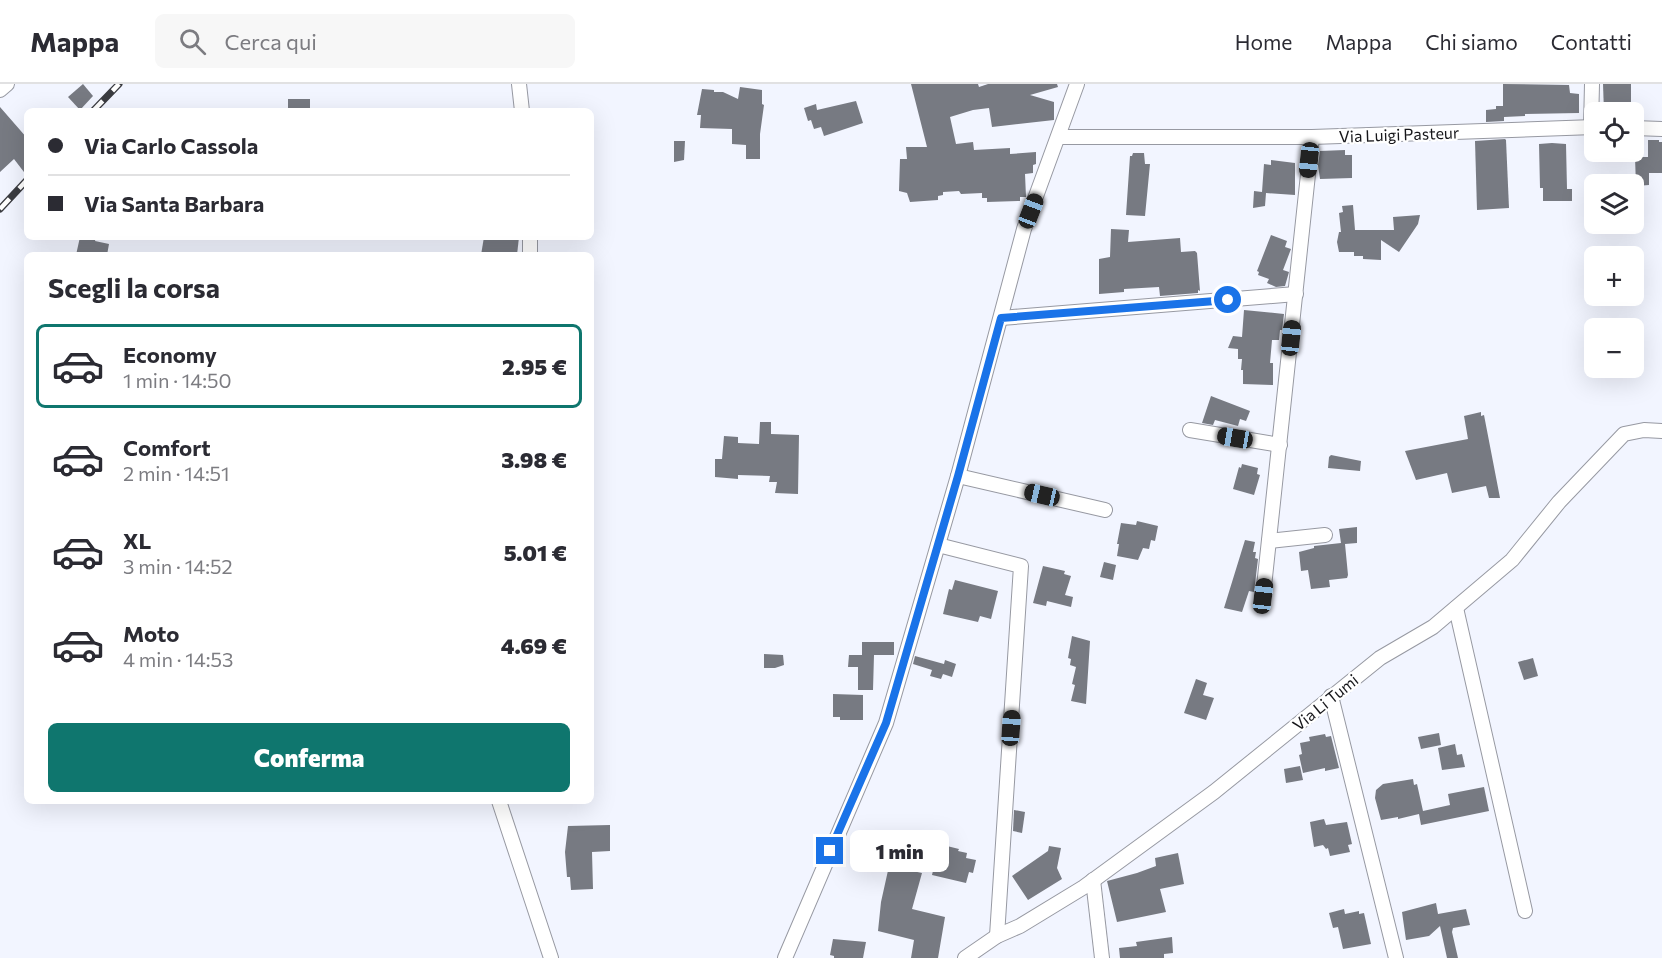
<!DOCTYPE html>
<html lang="it">
<meta charset="utf-8">
<style>
body{margin:0;font-family:Commissioner,sans-serif;background:#f7f7f7;color:#2b2b33;height:100vh;display:flex;flex-direction:column;font-size:22px;white-space:nowrap}
*{box-sizing:border-box;margin:0}
p{font-size:20px;color:#7c7c81}
.icon{flex:none;width:33px;height:33px;fill:none;stroke:currentColor;stroke-width:2;stroke-linecap:round;stroke-linejoin:round}
.map{position:relative;flex:1;overflow:hidden}
.panel{position:absolute;left:24px;top:168px;width:570px;height:552px;display:flex;flex-direction:column;background:#fff;border-radius:9px;box-shadow:0 6px 24px #0002}
.panel>*{flex:none}
.banner{position:absolute;left:24px;top:24px;width:570px;height:132px;border-radius:9px;box-shadow:0 6px 24px #0002;display:grid;align-content:center;height:132px;padding:0 24px;background:#fff}
.fabs{position:absolute;left:1584px;top:18px;display:grid;gap:12px}
.fabs a{display:grid;place-items:center;width:60px;height:60px;border-radius:9px;background:#fff;box-shadow:0 6px 24px #0002;font-size:30px}
.end{position:absolute;width:27px;height:27px;margin:-14px;border:8px solid #1a73e8;background:#fff;box-shadow:0 0 0 3px #fff}
.from{border-radius:50%}
.bubble{position:absolute;height:42px;border-radius:9px;background:#fff;box-shadow:0 6px 24px #0002;font-size:20px;font-weight:800;line-height:42px;text-align:center}
.car{position:absolute;width:18px;height:36px;margin:-18px -9px;border-radius:8px;box-shadow:0 0 4px 2px #0007;background:linear-gradient(#222 24%,#8ab4d8 0 40%,#222 0 76%,#8ab4d8 0 86%,#222 0)}
.banner b{display:flex;align-items:center;gap:21px;height:57px;font-size:22px}
.banner b+b{border-top:2px solid #e1e1e2}
.banner i{width:15px;height:15px;background:#2b2b33}
ul{padding:0;list-style:none}
li{display:flex;align-items:center;gap:18px;height:84px;margin:0 12px 9px;padding:0 12px;border:3px solid transparent;border-radius:9px}
li div{flex:1}
li b{display:block;font-size:22px}
li em{font-style:normal;font-weight:800}
li.on{border-color:#0f766e}
li>.icon{width:54px;height:54px;stroke-width:1.5}
h2{padding:0 24px;font-size:27px;line-height:72px}
.cta{display:flex;gap:12px;margin-top:auto;padding:12px 24px}
.cta a{flex:1;height:69px;border-radius:9px;background:#0f766e;color:#fff;font-size:24px;font-weight:800;line-height:69px;text-align:center}
header{display:flex;align-items:center;gap:36px;box-sizing:border-box;height:84px;padding:0 30px;background:#fff;border-bottom:2px solid #e1e1e2}
header strong{font-size:28px}
nav{display:flex;gap:33px;margin-inline-start:auto;font-size:21px}
.search{width:420px;height:54px;background:#f7f7f7;display:flex;align-items:center;gap:15px;box-sizing:border-box;padding:0 21px;border-radius:9px;color:#7c7c81;font-size:22px}
.map>svg:first-child{display:block}
</style>
<header>
<strong>Mappa</strong>
<div class="search"><svg class="icon" aria-label="search" viewBox="0 0 24 24"><circle cx="10" cy="10" r="6"/><path d="M15 15l6 6"/></svg>Cerca qui</div>
<nav><a>Home</a><a>Mappa</a><a>Chi siamo</a><a>Contatti</a></nav>
</header>
<div class="map">
<svg width="1662" height="874" viewBox="0 0 1662 874">
<rect width="100%" height="100%" fill="#f2f5ff"/>
<g fill="#777a82">
<polygon points="83,0 93,12 80,26 68,13"/>
<polygon points="911,0 978,0 979,3 988,0 1057,0 1058,3 1030,11 1054,18 1054,36 992,43 989,24 973,26 950,33 956,60 973,58 974,66 1010,64 1010,70 1036,68 1036,80 1033,81 1033,89 1025,90 1026,113 1020,113 1020,117 987,118 987,114 982,114 982,109 961,110 959,107 943,108 943,111 938,112 938,116 910,118 907,109 899,107 900,75 907,75 906,63 927,63"/>
<polygon points="1503,0 1569,1 1570,9 1579,10 1579,29 1525,30 1525,32 1504,33 1504,37 1486,38 1486,26 1496,25 1496,22 1503,22"/>
<polygon points="1603,0 1631,0 1631,24 1625,28 1604,28"/>
<polygon points="740,3 762,6 762,20 764,21 760,50 760,75 746,75 746,61 732,60 732,45 700,44 701,31 697,31 702,5 714,6 714,8 723,8 738,15"/>
<rect x="288" y="15" width="22" height="12"/>
<polygon points="856,17 863,39 824,52 821,43 814,45 811,36 808,37 804,24 816,20 817,26"/>
<polygon points="0,23 27,54 27,92 14,75 0,88"/>
<polygon points="1505,55 1506,56 1509,124 1477,126 1475,57"/>
<polygon points="1648,56 1659,56 1659,58 1662,58 1662,89 1649,89 1649,101 1636,102 1635,73 1648,73"/>
<polygon points="674,57 685,57 684,76 674,78"/>
<polygon points="1552,59 1566,60 1567,105 1572,105 1572,117 1543,117 1543,104 1540,104 1539,60"/>
<polygon points="1345,66 1345,71 1352,71 1352,94 1320,95 1318,81 1320,67"/>
<polygon points="1133,69 1144,69 1145,80 1150,80 1145,132 1126,131 1130,72 1132,72"/>
<polygon points="1271,76 1295,79 1295,111 1266,109 1265,122 1253,124 1254,107 1262,108 1264,80 1271,81"/>
<polygon points="1353,121 1355,146 1394,146 1393,133 1420,131 1418,140 1399,168 1381,156 1381,176 1363,175 1363,172 1354,172 1354,168 1339,168 1337,158 1339,148 1341,148 1339,129 1343,128 1342,122"/>
<polygon points="1111,145 1129,146 1128,158 1180,154 1181,168 1195,167 1197,169 1200,207 1198,206 1198,209 1160,212 1159,203 1124,205 1124,208 1099,210 1099,175 1110,173"/>
<polygon points="1271,151 1287,157 1285,163 1291,165 1283,186 1289,188 1285,202 1276,203 1267,199 1269,195 1258,191 1259,188 1257,187"/>
<polygon points="80,153 96,153 95,157 109,160 107,171 76,171"/>
<polygon points="484,153 519,153 517,171 481,171"/>
<polygon points="1244,226 1284,230 1282,246 1280,246 1279,256 1272,256 1270,279 1273,279 1273,301 1243,300 1243,286 1241,286 1242,275 1238,275 1238,265 1228,264 1233,252 1242,253"/>
<polygon points="1211,312 1250,327 1246,337 1240,335 1238,342 1215,336 1213,341 1202,339"/>
<polygon points="1481,328 1481,332 1484,331 1500,414 1489,414 1486,402 1452,409 1447,389 1416,396 1405,367 1468,355 1464,332"/>
<polygon points="760,338 771,338 771,350 799,351 798,410 775,409 777,398 769,398 770,392 738,391 738,395 715,393 715,375 722,375 724,352 738,353 738,359 759,360"/>
<polygon points="1331,371 1361,377 1360,387 1328,384 1329,373"/>
<polygon points="1242,380 1258,384 1257,390 1260,391 1254,411 1233,405 1239,383 1241,384"/>
<polygon points="1137,437 1158,442 1155,457 1151,456 1149,465 1143,464 1138,476 1117,472 1119,460 1117,460 1121,439 1136,441"/>
<polygon points="1357,443 1357,459 1345,460 1348,491 1347,494 1329,496 1330,503 1311,505 1308,486 1301,487 1299,468 1314,464 1314,462 1341,459 1339,445"/>
<polygon points="1245,456 1255,458 1253,468 1256,468 1255,474 1258,475 1254,508 1249,507 1242,528 1224,524"/>
<polygon points="1104,478 1116,481 1113,496 1100,493"/>
<polygon points="1043,482 1065,487 1064,490 1071,492 1065,511 1073,513 1071,523 1047,517 1046,522 1033,519"/>
<polygon points="955,496 998,507 991,535 980,532 978,538 943,530 949,505 952,506"/>
<polygon points="1072,552 1090,557 1086,620 1071,617 1075,601 1072,600 1076,583 1070,581 1071,575 1068,574"/>
<polygon points="862,558 894,558 894,571 874,571 873,606 858,606 858,583 848,583 849,571 862,571"/>
<polygon points="764,570 783,571 784,581 775,584 764,584"/>
<polygon points="915,572 944,580 945,576 956,580 952,593 943,590 941,595 930,592 932,586 913,580"/>
<polygon points="1533,574 1538,592 1524,596 1518,578"/>
<polygon points="1196,595 1207,599 1203,611 1214,614 1206,636 1184,629"/>
<polygon points="833,610 863,611 863,636 840,636 840,633 833,633"/>
<polygon points="1439,649 1441,661 1421,665 1418,653"/>
<polygon points="1325,650 1326,653 1331,652 1339,684 1325,687 1325,684 1303,689 1299,671 1302,670 1300,659 1310,657 1309,653"/>
<polygon points="1455,660 1457,671 1462,670 1465,683 1442,686 1438,664"/>
<polygon points="1300,682 1303,696 1286,699 1284,685"/>
<polygon points="1413,695 1414,701 1417,700 1423,727 1450,721 1448,710 1484,703 1489,727 1421,741 1419,730 1398,735 1398,733 1381,736 1375,714 1376,706 1383,700"/>
<polygon points="1014,726 1025,728 1022,749 1013,747"/>
<polygon points="1324,735 1326,741 1347,738 1352,760 1348,761 1350,768 1330,772 1328,764 1326,765 1323,761 1314,763 1310,738"/>
<polygon points="610,741 610,767 592,768 593,805 571,806 570,793 567,793 565,768 568,742"/>
<polygon points="939,760 959,765 958,767 967,769 966,774 976,776 973,789 969,788 966,799 932,791"/>
<polygon points="1049,762 1061,764 1057,784 1062,795 1028,816 1012,792 1048,767"/>
<polygon points="1178,769 1184,800 1160,805 1166,828 1117,838 1107,797 1137,789 1156,782 1155,774"/>
<polygon points="889,782 922,789 912,825 945,833 938,874 911,874 914,856 878,847 881,818"/>
<polygon points="1436,819 1438,830 1466,825 1470,841 1453,844 1452,848 1458,874 1447,874 1440,842 1429,852 1406,856 1402,828"/>
<polygon points="1344,825 1345,830 1359,827 1359,830 1364,829 1371,860 1343,865 1338,843 1333,844 1329,829"/>
<polygon points="1172,853 1173,869 1164,870 1164,874 1120,874 1119,864 1137,862 1136,858"/>
<polygon points="833,855 866,858 863,874 834,874 834,872 830,871"/>
</g>
<g fill="none" stroke-linecap="round" stroke-linejoin="round">
<defs>
<g id="minor">
<polyline points="519,0 522,27"/>
<polyline points="0,6 7,0"/>
<polyline points="1591,43 1592,0"/>
<polyline points="1634,44 1662,45"/>
<polyline points="1059,53 1312,53 1594,43"/>
<polyline points="530,171 530,153"/>
<polyline points="1001,234 1296,210"/>
<polyline points="1190,346 1280,361"/>
<polyline points="958,392 1105,426"/>
<polyline points="1269,457 1325,451"/>
<polyline points="938,461 1021,482 997,852"/>
<polyline points="1263,512 1312,53"/>
<polyline points="1456,524 1525,827"/>
<polyline points="1331,612 1396,874"/>
<polyline points="499,717 551,874"/>
<polyline points="1093,796 1102,874"/>
<polyline points="785,874 886,639 958,392 1024,145 1077,0"/>
<polyline points="965,874 997,852 1020,842 1084,803 1214,708 1380,574 1433,543 1512,476 1559,418 1624,350 1644,346 1662,347"/>
</g>
</defs>
<use href="#minor" stroke="#9799a2" stroke-width="16"/>
<use href="#minor" stroke="#fff" stroke-width="14"/>
<defs>
<g id="rail">
<polyline points="93,27 119,0"/>
<polyline points="0,125 27,96"/>
</g>
</defs>
<use href="#rail" stroke="#3b3c41" stroke-width="7"/>
<use href="#rail" stroke="#fff" stroke-width="4.5" stroke-dasharray="14" stroke-linecap="butt"/>
</g>
<g fill="none" stroke-linecap="round" stroke-linejoin="round">
<polyline stroke="#1a73e8" stroke-width="8" points="830,767 886,639 958,392 1001,234 1228,216"/>
</g>
<g text-anchor="middle" dominant-baseline="central" stroke-width="4.5" stroke-linejoin="round" paint-order="stroke">
<g font-size="16" fill="#16161a" stroke="#fff">
<text transform="translate(1399 50) rotate(-2)">Via Luigi Pasteur</text>
<text transform="translate(1325 618) rotate(-39)">Via Li Tumi</text>
</g>
</g>
</svg>
<div class="fabs">
<a><svg class="icon" aria-label="locate" viewBox="0 0 24 24"><circle cx="12" cy="12" r="6"/><path d="M12 2v4M12 18v4M2 12h4M18 12h4"/></svg></a>
<a><svg class="icon" aria-label="layers" viewBox="0 0 24 24"><path d="M12 4l9 5-9 5-9-5zM3 14l9 5 9-5"/></svg></a>
<a>+</a>
<a>−</a>
</div>
<i class="end from" style="left:1228px;top:216px"></i>
<i class="end" style="left:830px;top:767px"></i>
<div class="bubble" style="left:850px;top:746px;width:99px">1 min</div>
<i class="car" style="left:1309px;top:76px;rotate:186deg"></i>
<i class="car" style="left:1031px;top:127px;rotate:21deg"></i>
<i class="car" style="left:1291px;top:254px;rotate:6deg"></i>
<i class="car" style="left:1235px;top:354px;rotate:280deg"></i>
<i class="car" style="left:1042px;top:411px;rotate:283deg"></i>
<i class="car" style="left:1263px;top:512px;rotate:7deg"></i>
<i class="car" style="left:1011px;top:644px;rotate:4deg"></i>
<div class="banner">
<b><i class="from"></i>Via Carlo Cassola</b>
<b><i></i>Via Santa Barbara</b>
</div>
<section class="panel">
<h2>Scegli la corsa</h2>
<ul>
<li class="on"><svg class="icon" aria-label="car" viewBox="0 0 24 24"><path d="M5 17H2v-5l4-1 3-4h7l3 4 3 1v5h-3M9 17h6M6 11h13"/><circle cx="7" cy="17" r="2"/><circle cx="17" cy="17" r="2"/></svg><div><b>Economy</b><p>1 min · 14:50</p></div><em>2.95 €</em></li>
<li><svg class="icon" aria-label="car" viewBox="0 0 24 24"><path d="M5 17H2v-5l4-1 3-4h7l3 4 3 1v5h-3M9 17h6M6 11h13"/><circle cx="7" cy="17" r="2"/><circle cx="17" cy="17" r="2"/></svg><div><b>Comfort</b><p>2 min · 14:51</p></div><em>3.98 €</em></li>
<li><svg class="icon" aria-label="car" viewBox="0 0 24 24"><path d="M5 17H2v-5l4-1 3-4h7l3 4 3 1v5h-3M9 17h6M6 11h13"/><circle cx="7" cy="17" r="2"/><circle cx="17" cy="17" r="2"/></svg><div><b>XL</b><p>3 min · 14:52</p></div><em>5.01 €</em></li>
<li><svg class="icon" aria-label="car" viewBox="0 0 24 24"><path d="M5 17H2v-5l4-1 3-4h7l3 4 3 1v5h-3M9 17h6M6 11h13"/><circle cx="7" cy="17" r="2"/><circle cx="17" cy="17" r="2"/></svg><div><b>Moto</b><p>4 min · 14:53</p></div><em>4.69 €</em></li>
</ul>
<div class="cta"><a>Conferma</a></div>
</section>
</div>
